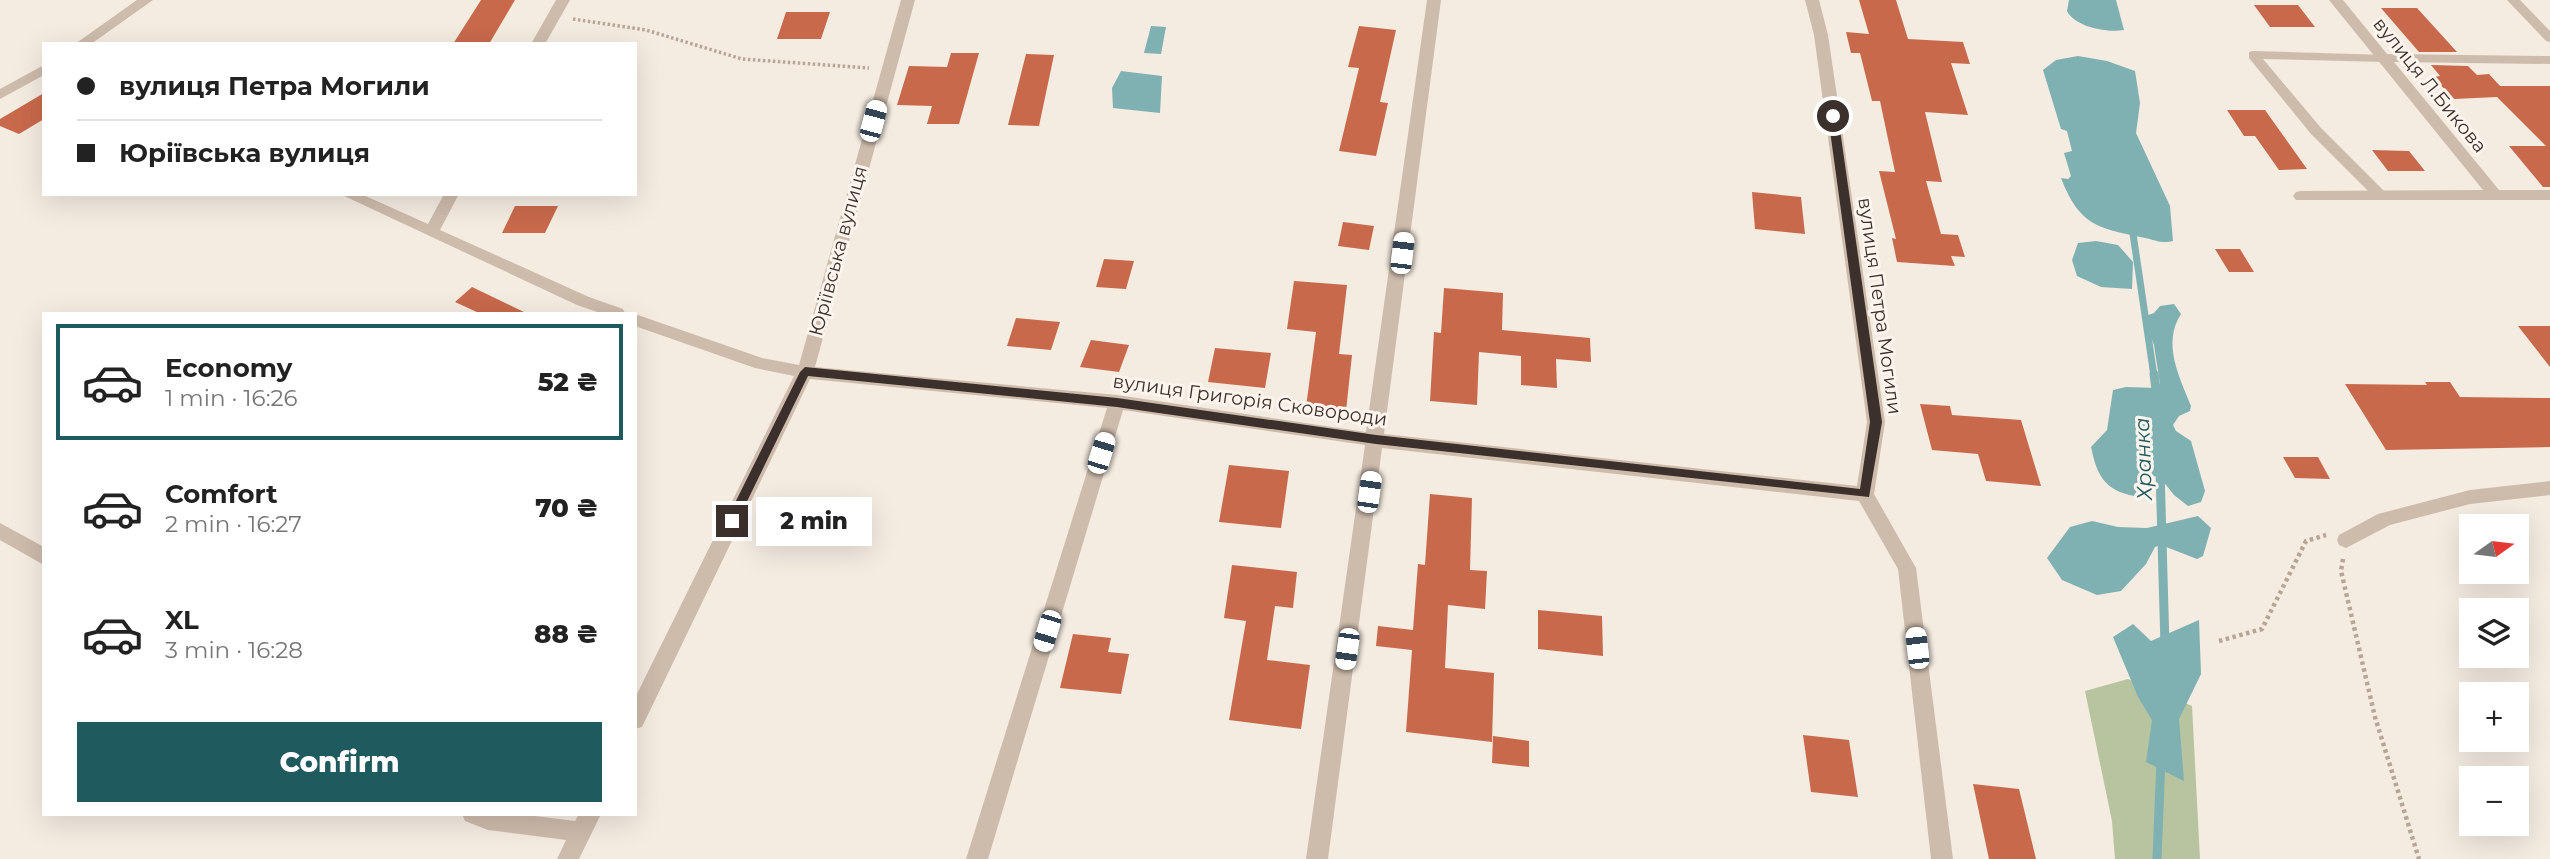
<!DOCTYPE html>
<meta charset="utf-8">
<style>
body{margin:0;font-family:Montserrat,sans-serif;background:#f6f6f6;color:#222;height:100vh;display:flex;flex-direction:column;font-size:26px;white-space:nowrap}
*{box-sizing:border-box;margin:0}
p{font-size:23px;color:#767676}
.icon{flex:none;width:38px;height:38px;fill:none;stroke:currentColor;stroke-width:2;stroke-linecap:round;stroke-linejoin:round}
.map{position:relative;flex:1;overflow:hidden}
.panel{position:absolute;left:42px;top:312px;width:595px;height:504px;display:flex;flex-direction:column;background:#fff;border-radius:0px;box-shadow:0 7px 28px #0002}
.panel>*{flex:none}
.banner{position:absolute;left:42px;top:42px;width:595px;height:154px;border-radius:0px;box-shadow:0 7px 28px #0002;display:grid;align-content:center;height:154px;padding:0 35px;background:#fff}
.needle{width:46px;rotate:76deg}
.tools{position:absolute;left:2459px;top:514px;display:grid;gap:14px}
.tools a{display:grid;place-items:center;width:70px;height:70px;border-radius:0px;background:#fff;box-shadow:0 7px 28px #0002;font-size:35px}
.end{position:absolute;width:32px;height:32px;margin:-16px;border:9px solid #3b302b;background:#fff;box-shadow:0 0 0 4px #fff}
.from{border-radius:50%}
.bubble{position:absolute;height:49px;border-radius:0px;background:#fff;box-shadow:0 7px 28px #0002;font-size:23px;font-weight:800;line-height:49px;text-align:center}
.car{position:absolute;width:21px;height:42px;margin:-21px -10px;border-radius:9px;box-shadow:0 0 5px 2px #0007;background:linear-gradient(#fff 24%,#345 0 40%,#fff 0 76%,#345 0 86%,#fff 0)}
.banner b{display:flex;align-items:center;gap:24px;height:66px;font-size:26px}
.banner b+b{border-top:2px solid #e0e0e0}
.banner i{width:18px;height:18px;background:#222}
ul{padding:12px 0 0;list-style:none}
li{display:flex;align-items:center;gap:21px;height:116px;margin:0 14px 10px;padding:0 21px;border:4px solid transparent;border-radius:0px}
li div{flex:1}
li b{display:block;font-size:26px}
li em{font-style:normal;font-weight:800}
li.active{border-color:#1f5a5e}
li>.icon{width:63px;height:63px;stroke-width:1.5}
.action{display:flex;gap:14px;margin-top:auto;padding:14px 35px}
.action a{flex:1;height:80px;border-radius:0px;background:#1f5a5e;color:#fff;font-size:28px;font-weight:800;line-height:80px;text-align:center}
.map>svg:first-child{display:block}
</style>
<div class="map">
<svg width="2550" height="859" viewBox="0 0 2550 859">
<rect width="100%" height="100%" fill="#f4ebe1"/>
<polygon fill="#b8c4a0" points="2128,679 2192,706 2200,859 2115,859 2112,821 2085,691"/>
<g fill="#7fb0b2">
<path d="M2069,0H2116L2124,30C2107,33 2075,27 2067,11Z"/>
<polygon points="1151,26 1166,27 1161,54 1144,53"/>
<path d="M2078,56L2107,61L2135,71L2140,103L2136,133L2170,206L2173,241C2162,244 2155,240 2145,238C2099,228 2080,227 2061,178L2068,179L2071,176L2064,153L2072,151L2067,131L2061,129L2043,70L2056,60Z"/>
<polygon points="1121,71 1162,76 1160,113 1113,108 1112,88"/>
<polygon points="2096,241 2118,245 2133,262 2132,289 2101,287 2077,276 2072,260 2078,243"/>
<path d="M2174,304L2181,314C2162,343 2179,376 2191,406L2190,411L2179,416L2173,425L2176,431L2191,441L2205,491L2201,502L2188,506L2174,495L2159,476L2144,477L2134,496C2104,490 2097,475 2091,447L2107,430L2113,390L2126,387L2157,388L2160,384L2154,345L2143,317L2154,313L2160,306Z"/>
<polygon points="2198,516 2211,528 2203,556 2197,559 2161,545 2155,547 2146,564 2121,591 2097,595 2062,580 2047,558 2070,527 2092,521 2118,527 2147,528"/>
<polygon points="2199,620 2201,674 2179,719 2184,781 2146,762 2152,720 2138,697 2113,637 2133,624 2151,641"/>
</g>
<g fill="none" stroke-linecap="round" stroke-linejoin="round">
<polyline stroke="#7fb0b2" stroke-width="7" points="2132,227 2154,376"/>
<g stroke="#7fb0b2" stroke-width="9">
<polyline points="2154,374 2157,397"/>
<polyline points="2160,470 2165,646"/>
<polyline points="2157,859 2161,760"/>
</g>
</g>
<g fill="#c8694b">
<polygon points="481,0 515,0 489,44 453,44"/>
<polygon points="1859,0 1896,0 1908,39 1963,42 1970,64 1951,63 1968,115 1925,112 1942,182 1926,181 1941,234 1958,235 1965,257 1951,256 1955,266 1897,262 1892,238 1896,239 1879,171 1895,172 1880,101 1872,101 1860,53 1851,53 1846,32 1869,34"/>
<polygon points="2254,5 2298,5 2315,27 2270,27"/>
<polygon points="2381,8 2417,8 2457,52 2419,52"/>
<polygon points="786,12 830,12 821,39 777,39"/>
<polygon points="1359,26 1396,30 1380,102 1388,103 1376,156 1339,151 1359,68 1348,67"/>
<polygon points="951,53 979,53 959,124 927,124 932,106 897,105 909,66 947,67"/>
<polygon points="1026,54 1054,55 1039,126 1008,125"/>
<polygon points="2431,65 2468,66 2477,75 2489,74 2500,86 2550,86 2550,187 2543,187 2509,146 2546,146 2497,97 2454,99 2433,77 2440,76"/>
<polygon points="44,93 44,119 19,134 0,126 0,119"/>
<polygon points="2227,110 2265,110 2307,169 2279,170 2255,136 2244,136"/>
<polygon points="2372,150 2409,151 2425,171 2388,171"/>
<polygon points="1752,192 1801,197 1805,234 1755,229"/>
<polygon points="515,206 558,206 545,233 502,233"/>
<polygon points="1343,222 1374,226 1369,250 1338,246"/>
<polygon points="2215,249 2240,249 2254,272 2229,272"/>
<polygon points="1104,259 1134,261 1126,289 1096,287"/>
<polygon points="1294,281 1347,285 1339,354 1352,355 1346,411 1306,407 1316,332 1287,329"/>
<polygon points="472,287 526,313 479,313 455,302"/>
<polygon points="1444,288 1503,293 1502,330 1590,338 1591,362 1556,359 1557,388 1521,385 1521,356 1479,352 1477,405 1430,401 1434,332 1441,333"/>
<polygon points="1016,318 1060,322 1051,350 1007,346"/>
<polygon points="2518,326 2550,326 2550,367"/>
<polygon points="1091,340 1129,345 1119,372 1080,367"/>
<polygon points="1215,348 1271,353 1265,388 1208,382"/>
<polygon points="2425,382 2450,382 2460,397 2550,398 2550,447 2386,450 2345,384 2427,385"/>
<polygon points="1920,404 1950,406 1952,415 2021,420 2041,486 1986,481 1978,454 1932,450"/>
<polygon points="2283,457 2318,457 2330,479 2295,478"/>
<polygon points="1229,465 1289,471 1281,528 1219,522"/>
<polygon points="1430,494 1472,498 1470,570 1487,571 1485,609 1448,605 1445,668 1494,673 1492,742 1406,732 1412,650 1376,646 1378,626 1413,630 1418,564 1425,565"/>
<polygon points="1232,565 1297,572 1293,608 1275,606 1267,660 1310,665 1301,729 1229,720 1246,621 1224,618"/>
<polygon points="1538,610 1602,616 1603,656 1538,649"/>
<polygon points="1073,634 1111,638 1108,652 1129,654 1121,694 1060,688"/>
<polygon points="1803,735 1849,740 1858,797 1811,792"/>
<polygon points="1493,736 1529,741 1529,767 1492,763"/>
<polygon points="1973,784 2019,789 2036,859 1989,859"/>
</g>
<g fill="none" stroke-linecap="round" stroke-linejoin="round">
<polyline stroke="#b9a596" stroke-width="3.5" stroke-dasharray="2.5 2.5" stroke-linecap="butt" points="573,19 646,30 742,59 869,68"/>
<g stroke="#b9a596" stroke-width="4.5" stroke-dasharray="3.5 3.5" stroke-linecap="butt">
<polyline points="2343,559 2341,571 2375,717 2419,859"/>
<polyline points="2219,641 2262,629 2306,541 2326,535"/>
</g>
<g fill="#cdbbac" fill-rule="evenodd">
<polygon points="2507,0 2520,0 2550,31 2550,42 2546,41"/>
<polygon points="2253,51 2388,55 2390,58 2384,62 2263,59 2321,128 2384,191 2386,194 2384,197 2374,197 2311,134 2249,58 2249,52"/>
</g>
<g fill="#cdbbac" fill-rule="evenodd">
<polygon points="137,0 153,0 91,44 75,44"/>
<polygon points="556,0 570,0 545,44 531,44"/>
<polygon points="901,0 915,0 815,367 1117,395 1366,432 1427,0 1441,0 1384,434 1857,486 1867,422 1814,35 1805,0 1819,0 1828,35 1885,422 1874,494 1916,568 1953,859 1931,859 1898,569 1859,501 1382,448 1328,859 1306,859 1365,445 1123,410 988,859 966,859 1107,408 810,379 642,727 635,729 635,698 794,376 755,368 635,326 635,314 762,358 799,365"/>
<polygon points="2329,0 2343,0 2387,54 2550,56 2550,64 2394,62 2499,190 2550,190 2550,200 2296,200 2293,196 2296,192 2301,191 2483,190"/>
<polygon points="44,65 44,75 0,99 0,89"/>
<polygon points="340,194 361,194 428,224 444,194 459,194 440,230 589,297 623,309 625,313 600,313 577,305"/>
<polygon points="2550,481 2550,495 2470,504 2390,525 2346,548 2339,545 2337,540 2339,535 2378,514 2470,490"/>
<polygon points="0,523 44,547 44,565 0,540"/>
<polygon points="462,814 519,814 575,821 579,814 601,814 579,859 557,859 566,840 488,830 465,821"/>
</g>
</g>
<polygon fill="#3b302b" points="1833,113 1838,116 1882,422 1869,497 1376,444 1117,407 808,376 736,524 728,524 726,521 800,372 805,367 1117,398 1376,435 1860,489 1870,422 1828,116"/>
<g text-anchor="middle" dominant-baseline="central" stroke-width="6" stroke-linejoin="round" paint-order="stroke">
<g font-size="19" fill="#3b302b" stroke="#fbf5ee">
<text transform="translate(2430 85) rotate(51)">вулиця Л.Бикова</text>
<text transform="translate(838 251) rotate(-75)">Юріївська вулиця</text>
<text transform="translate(1880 306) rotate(82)">вулиця Петра Могили</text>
<text transform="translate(1250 400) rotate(8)">вулиця Григорія Сковороди</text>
</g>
<g font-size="21" font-style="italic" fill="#1f5a5e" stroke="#fbf5ee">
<text transform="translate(2143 459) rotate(-92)">Хранка</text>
</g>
</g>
</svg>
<div class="tools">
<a><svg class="needle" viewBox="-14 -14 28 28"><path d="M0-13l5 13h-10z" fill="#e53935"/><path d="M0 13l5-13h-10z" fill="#767676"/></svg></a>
<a><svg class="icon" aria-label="layers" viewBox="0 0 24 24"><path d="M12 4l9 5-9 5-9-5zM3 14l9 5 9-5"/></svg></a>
<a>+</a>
<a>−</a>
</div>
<i class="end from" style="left:1833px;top:116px"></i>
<i class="end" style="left:732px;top:521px"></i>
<div class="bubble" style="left:756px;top:497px;width:116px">2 min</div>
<i class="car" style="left:873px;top:121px;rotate:15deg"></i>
<i class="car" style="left:1402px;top:253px;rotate:7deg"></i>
<i class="car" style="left:1101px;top:453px;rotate:17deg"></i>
<i class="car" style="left:1369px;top:492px;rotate:8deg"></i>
<i class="car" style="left:1047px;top:631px;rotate:197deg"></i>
<i class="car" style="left:1917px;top:648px;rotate:353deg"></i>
<i class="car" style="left:1347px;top:649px;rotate:188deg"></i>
<div class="banner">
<b><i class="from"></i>вулиця Петра Могили</b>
<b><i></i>Юріївська вулиця</b>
</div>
<section class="panel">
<ul>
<li class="active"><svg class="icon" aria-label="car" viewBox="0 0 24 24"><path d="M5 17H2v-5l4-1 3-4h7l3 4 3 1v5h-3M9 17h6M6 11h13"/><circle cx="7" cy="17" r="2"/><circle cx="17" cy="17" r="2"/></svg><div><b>Economy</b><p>1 min · 16:26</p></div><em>52 ₴</em></li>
<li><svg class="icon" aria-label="car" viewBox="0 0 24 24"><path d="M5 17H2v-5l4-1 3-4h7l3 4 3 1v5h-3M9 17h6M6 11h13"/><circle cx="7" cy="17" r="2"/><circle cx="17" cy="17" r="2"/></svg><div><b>Comfort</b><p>2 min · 16:27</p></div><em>70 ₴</em></li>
<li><svg class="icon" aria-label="car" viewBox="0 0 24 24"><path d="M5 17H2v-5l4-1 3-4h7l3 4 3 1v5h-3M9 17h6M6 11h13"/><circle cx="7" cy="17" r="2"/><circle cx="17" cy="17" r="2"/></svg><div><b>XL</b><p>3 min · 16:28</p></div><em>88 ₴</em></li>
</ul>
<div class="action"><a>Confirm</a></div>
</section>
</div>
